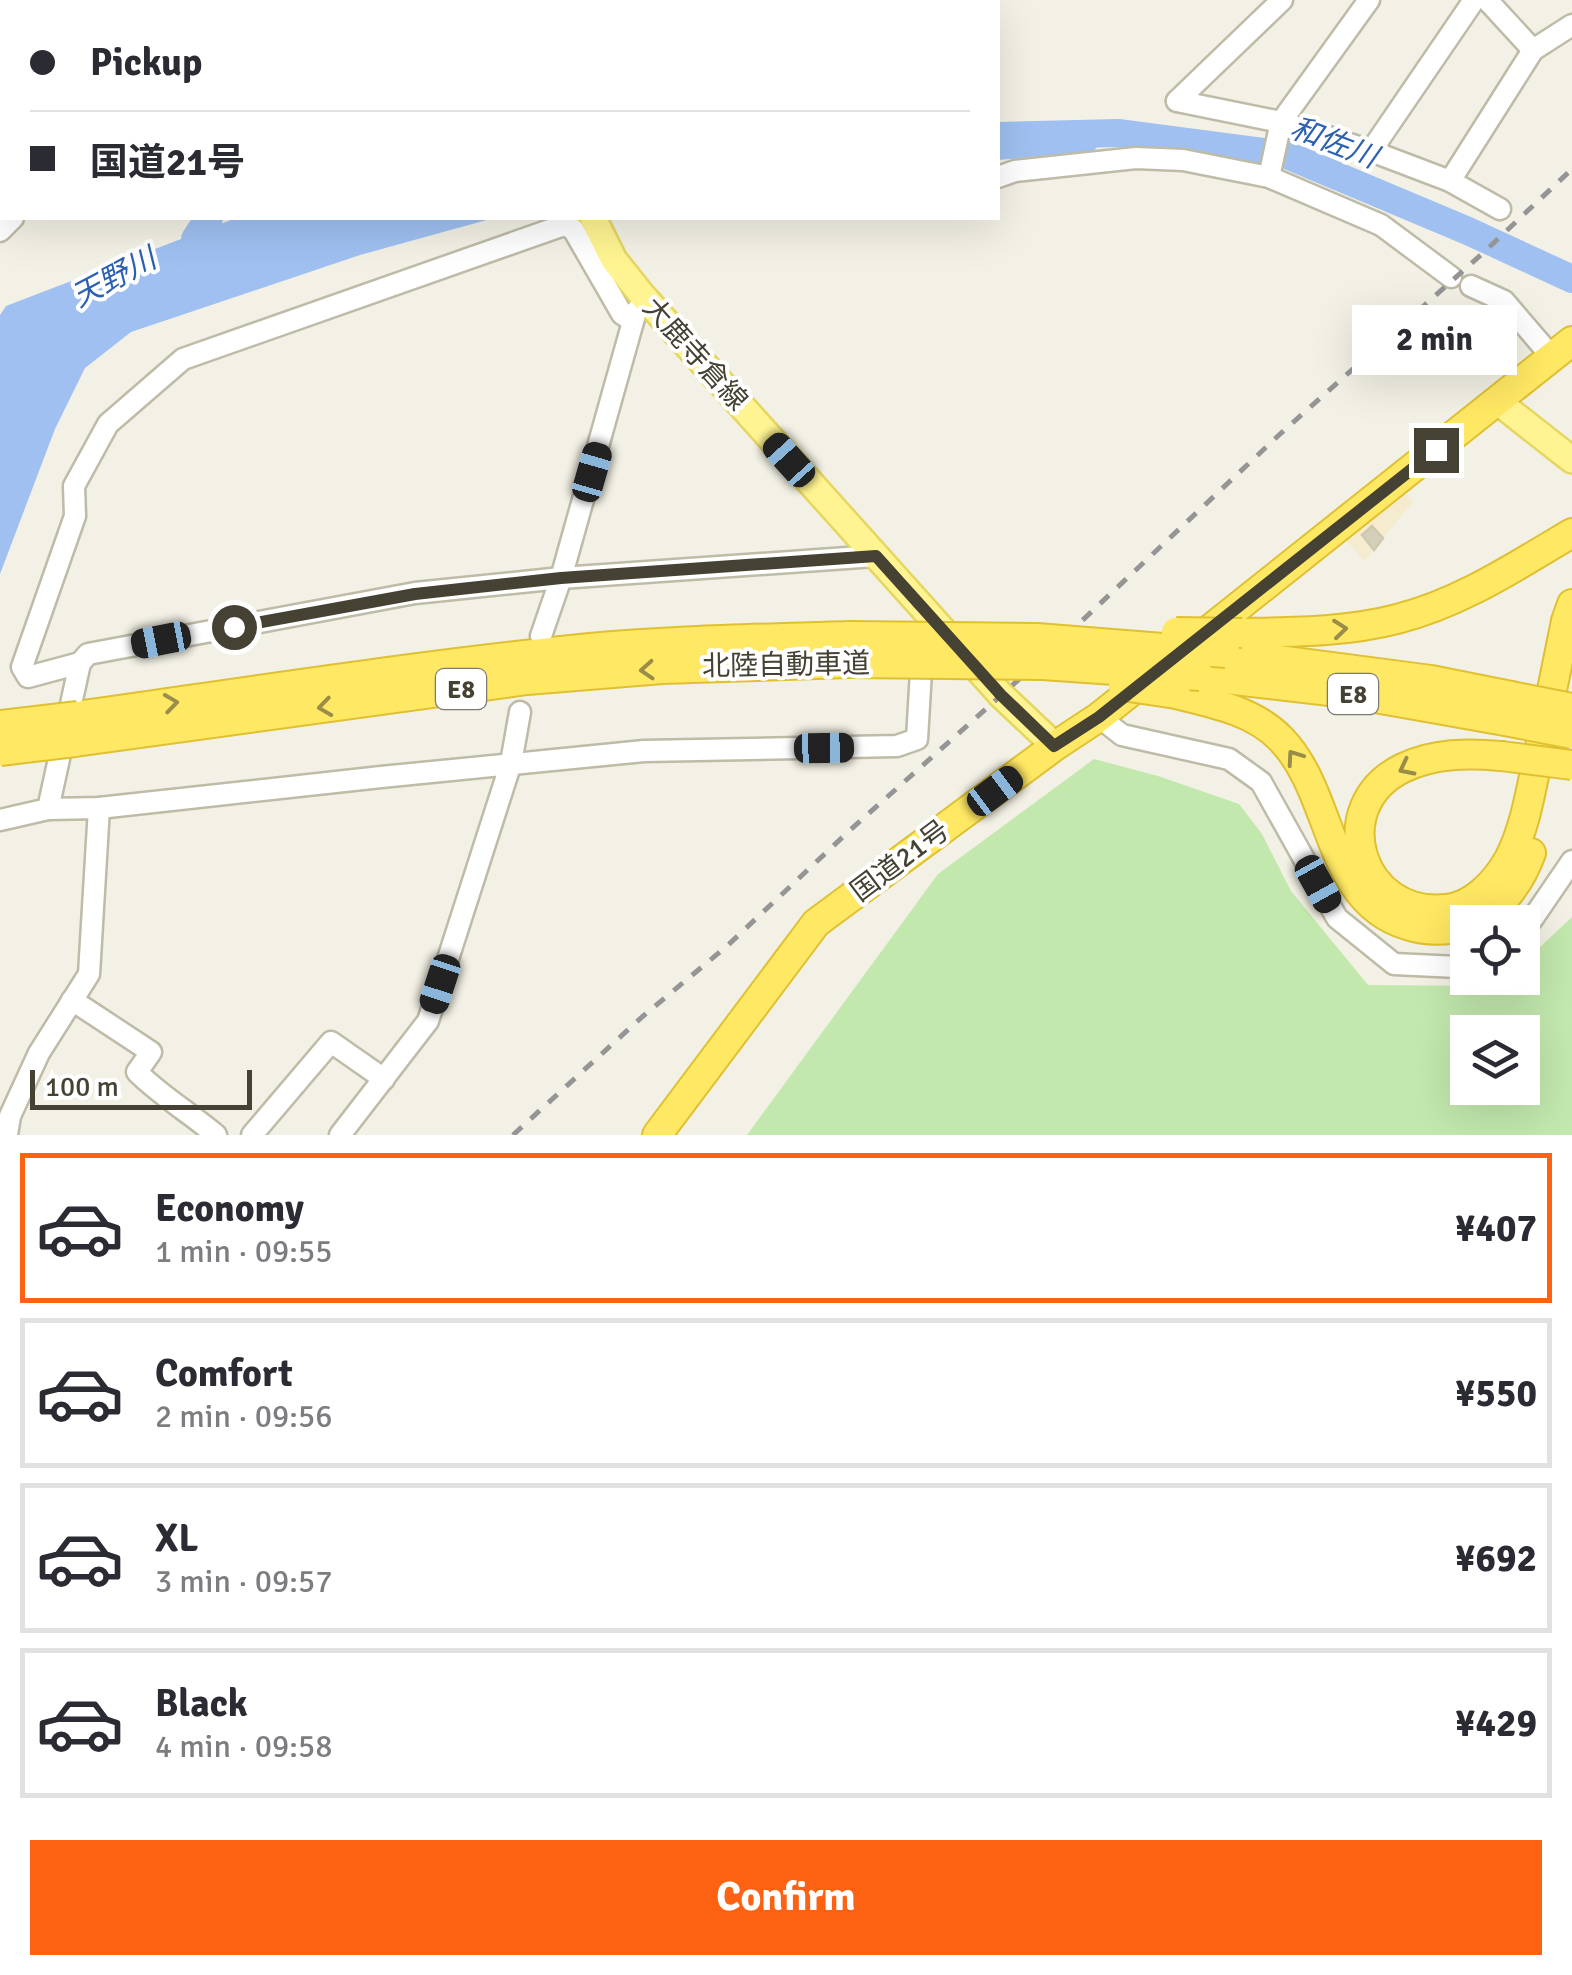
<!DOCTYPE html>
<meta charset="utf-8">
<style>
body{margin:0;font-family:Signika,"Noto Sans JP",sans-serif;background:#f7f7f7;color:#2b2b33;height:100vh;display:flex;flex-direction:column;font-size:38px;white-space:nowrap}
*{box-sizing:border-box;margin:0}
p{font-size:32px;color:#7c7c81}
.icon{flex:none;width:55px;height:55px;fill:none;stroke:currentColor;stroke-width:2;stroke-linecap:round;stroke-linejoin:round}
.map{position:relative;height:1135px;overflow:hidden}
.details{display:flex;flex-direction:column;background:#fff;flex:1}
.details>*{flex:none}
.top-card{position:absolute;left:0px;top:0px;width:1000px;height:220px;box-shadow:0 10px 40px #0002;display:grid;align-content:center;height:220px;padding:0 30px;background:#fff}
.fabs{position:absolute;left:1450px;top:905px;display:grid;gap:20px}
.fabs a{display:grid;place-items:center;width:90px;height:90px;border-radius:0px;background:#fff;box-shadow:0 10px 40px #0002;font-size:50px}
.scale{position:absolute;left:30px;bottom:25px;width:222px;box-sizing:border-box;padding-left:10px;border:5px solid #454234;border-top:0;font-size:28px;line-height:35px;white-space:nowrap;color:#454234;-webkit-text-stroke:8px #fff;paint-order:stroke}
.end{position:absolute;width:45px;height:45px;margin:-22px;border:12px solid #454234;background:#fff;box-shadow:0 0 0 5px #fff}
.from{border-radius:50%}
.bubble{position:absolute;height:70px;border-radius:0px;background:#fff;box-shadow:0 10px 40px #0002;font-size:32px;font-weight:700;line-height:70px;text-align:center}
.car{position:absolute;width:30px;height:60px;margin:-30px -15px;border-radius:12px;box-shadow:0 0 8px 2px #0007;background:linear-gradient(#222 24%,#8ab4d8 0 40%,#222 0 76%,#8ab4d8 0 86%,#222 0)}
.top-card b{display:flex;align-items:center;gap:35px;height:95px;font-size:38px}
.top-card b+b{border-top:2px solid #e1e1e2}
.top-card i{width:25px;height:25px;background:#2b2b33}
ul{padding:18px 0 0;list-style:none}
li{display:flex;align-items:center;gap:30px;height:150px;margin:0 20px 15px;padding:0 10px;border:5px solid #e1e1e2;border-radius:0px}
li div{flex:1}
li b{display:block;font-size:38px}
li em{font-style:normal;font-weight:700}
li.current{border-color:#fd6112}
li>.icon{width:90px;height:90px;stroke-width:1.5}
.primary-button{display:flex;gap:20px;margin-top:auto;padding:20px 30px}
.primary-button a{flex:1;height:115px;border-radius:0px;background:#fd6112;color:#fff;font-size:40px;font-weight:700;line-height:115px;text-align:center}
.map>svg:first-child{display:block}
</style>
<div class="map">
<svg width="1572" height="1135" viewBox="0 0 1572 1135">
<rect width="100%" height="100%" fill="#f3f1e5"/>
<polygon fill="#f5eccf" points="1405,492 1413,502 1364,561 1345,539"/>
<path fill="#c2e8ad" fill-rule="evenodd" d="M1094,759L1158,776L1239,804L1262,834L1291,891L1368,985L1497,986L1506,978H1522L1523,963L1572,917V1135H747L938,874ZM1468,1032H1522V1088H1468Z"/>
<g fill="#9fc0f1">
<polygon points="704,0 894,0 891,2 700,2"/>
<polygon points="1115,121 1094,151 998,160 998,130"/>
<polygon points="236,218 494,218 360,255 131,332 85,368 55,429 0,574 0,315 6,306"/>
</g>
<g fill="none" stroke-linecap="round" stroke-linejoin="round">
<g stroke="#9fc0f1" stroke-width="28">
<polyline points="499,2 502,0"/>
<polyline points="998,136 1118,133 1287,155 1468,231 1572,279"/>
<polyline points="198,267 195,239 209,218"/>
</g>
</g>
<polygon fill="#d4cfba" stroke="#cfc8ad" stroke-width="2.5" points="1372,526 1383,538 1374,550 1362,535"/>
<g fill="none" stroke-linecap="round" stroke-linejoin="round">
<defs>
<g id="minor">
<polyline points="4,0 7,2"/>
<polyline points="1487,0 1533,50"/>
<polyline points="275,2 279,0"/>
<polyline points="1177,101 1281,122 1371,151 1450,181 1500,209"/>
<polyline points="1177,101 1282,0"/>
<polyline points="1371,151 1474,0"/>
<polyline points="998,177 1015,171 1136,158 1183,160 1269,177 1381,225 1451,277"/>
<polyline points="1269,177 1281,122 1369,0"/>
<polyline points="1450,181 1533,50 1572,25"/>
<polyline points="0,201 2,199"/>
<polyline points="0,231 13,218"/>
<polyline points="1471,286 1504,301 1552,357"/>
<polyline points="541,636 561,578 636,311"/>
<polyline points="80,663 88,654 415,593 561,578 875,556"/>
<polyline points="1099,717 1122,735 1229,759 1261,782 1337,918 1394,964 1458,967 1468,962"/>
<polyline points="48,809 99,808 381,777 644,751 897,746 917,739 922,654"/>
<polyline points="0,820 48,809 80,663 28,677 22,667 75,516 74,486 108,424 183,359 564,225 573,229 622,314 633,321"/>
<polyline points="1522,927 1531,921 1572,861"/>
<path d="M72,1000L151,1052L137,1072C161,1096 190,1113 216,1135"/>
<polyline points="7,1135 10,1116 39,1053 89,974 99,808"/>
<polyline points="252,1135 331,1042 384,1079"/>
<polyline points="340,1135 428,1021 511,763 520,712"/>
</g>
<g id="major">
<polyline points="523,0 523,2"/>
<polyline points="23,2 27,0"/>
<polyline points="0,17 2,15"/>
<polyline points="593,218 614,260 642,295 1001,695 1055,746"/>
<polyline points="1497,401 1572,460"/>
</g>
<g id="highway">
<path d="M1242,633C1294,632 1347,632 1397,619C1461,603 1516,566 1572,533"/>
<polyline points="1194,642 1572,341"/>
<polyline points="1226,653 1431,680 1511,696"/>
<polyline points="1200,676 1347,693 1505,721"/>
<path d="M1176,694C1213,703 1254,711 1281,739C1334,793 1326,901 1407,925C1428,932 1447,931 1468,925"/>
<path d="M78,716C248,692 419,665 590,648C676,640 762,639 849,636"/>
<polyline points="75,742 527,680 662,669 850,663"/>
<path d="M1501,756C1468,753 1434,753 1403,768C1325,806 1360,918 1446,909C1473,907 1496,882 1509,859C1525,828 1531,790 1538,756C1548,711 1557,666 1566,621L1572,604"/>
<path d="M1472,922C1501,908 1520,883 1531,853"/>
<polyline points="657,1135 816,923 1055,746 1099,717 1148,678"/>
</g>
</defs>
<use href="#minor" stroke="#bebba7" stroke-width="25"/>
<use href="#major" stroke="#e5d660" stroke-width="30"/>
<use href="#highway" stroke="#dfc032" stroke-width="32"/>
<use href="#minor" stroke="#fff" stroke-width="20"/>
<use href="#major" stroke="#fff491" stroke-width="25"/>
<use href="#highway" stroke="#ffe863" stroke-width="28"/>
<polyline stroke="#959595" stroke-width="5" stroke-dasharray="12 12" stroke-linecap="butt" points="513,1135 642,1017 727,946 848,832 1035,665 1279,435 1483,253 1572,169"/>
<defs>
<g id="highway-bridge">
<polyline points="1176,632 1242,633"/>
<polyline points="849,636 1037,638 1226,653"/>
<polyline points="850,663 1043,665 1200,676"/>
<polyline points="1123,686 1176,694"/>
<polyline points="1511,696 1572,708"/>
<polyline points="1505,721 1572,734"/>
<polyline points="0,725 78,716"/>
<polyline points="0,751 75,742"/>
<polyline points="1501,756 1572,765"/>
</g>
</defs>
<use href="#highway-bridge" stroke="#dfc032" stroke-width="32" stroke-linecap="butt"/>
<use href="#highway-bridge" stroke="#ffe863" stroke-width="28"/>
</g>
<defs><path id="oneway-chevron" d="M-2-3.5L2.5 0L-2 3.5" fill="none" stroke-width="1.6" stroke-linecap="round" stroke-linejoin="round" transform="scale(2.5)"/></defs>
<g stroke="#998d49">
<use href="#oneway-chevron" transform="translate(1340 629) rotate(-6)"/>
<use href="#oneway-chevron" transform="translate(647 670) rotate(176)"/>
<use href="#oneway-chevron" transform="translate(171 703) rotate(-8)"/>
<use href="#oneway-chevron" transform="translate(325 707) rotate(172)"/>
<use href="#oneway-chevron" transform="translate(1294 757) rotate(-125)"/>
<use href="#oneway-chevron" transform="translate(1406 768) rotate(153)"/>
</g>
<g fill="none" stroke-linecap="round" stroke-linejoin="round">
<polyline stroke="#454234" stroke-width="12" points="234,627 415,594 561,578 876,556 1001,695 1054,746 1099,717 1436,450"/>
</g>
<g text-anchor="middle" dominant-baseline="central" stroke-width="8" stroke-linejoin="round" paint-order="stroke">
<g fill="#fff" stroke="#7d7b71" stroke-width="2.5">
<rect x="436" y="669" width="50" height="40" rx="8"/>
<rect x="1328" y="674" width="50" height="40" rx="8"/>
</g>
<g font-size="25" font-weight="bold" fill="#454234">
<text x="461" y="689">E8</text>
<text x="1353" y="694">E8</text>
</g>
<g font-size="28" fill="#454234" stroke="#fff">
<text transform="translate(695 354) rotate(48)">大鹿寺倉線</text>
<text transform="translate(786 665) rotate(-1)">北陸自動車道</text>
<text transform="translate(900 861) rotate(-37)">国道21号</text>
</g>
<g font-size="30" font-style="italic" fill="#2c61b2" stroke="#fff">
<text transform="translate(1334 143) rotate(21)">和佐川</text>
<text transform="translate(114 278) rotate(-28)">天野川</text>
</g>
</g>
</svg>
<div class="fabs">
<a><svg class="icon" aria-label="locate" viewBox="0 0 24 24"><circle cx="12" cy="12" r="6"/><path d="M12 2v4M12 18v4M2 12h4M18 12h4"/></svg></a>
<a><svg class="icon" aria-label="layers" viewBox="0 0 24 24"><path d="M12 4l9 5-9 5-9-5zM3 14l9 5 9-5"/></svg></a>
</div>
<div class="scale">100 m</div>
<i class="end from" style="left:234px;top:627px"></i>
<i class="end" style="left:1436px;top:450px"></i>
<div class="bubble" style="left:1352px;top:305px;width:165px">2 min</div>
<i class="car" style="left:789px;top:460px;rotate:318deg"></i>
<i class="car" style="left:592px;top:472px;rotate:16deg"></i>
<i class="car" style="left:161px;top:640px;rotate:259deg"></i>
<i class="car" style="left:824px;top:748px;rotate:89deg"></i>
<i class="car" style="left:995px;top:791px;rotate:53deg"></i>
<i class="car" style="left:1318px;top:884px;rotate:151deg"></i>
<i class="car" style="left:440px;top:984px;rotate:198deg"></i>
<div class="top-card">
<b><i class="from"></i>Pickup</b>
<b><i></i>国道21号</b>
</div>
</div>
<section class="details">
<ul>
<li class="current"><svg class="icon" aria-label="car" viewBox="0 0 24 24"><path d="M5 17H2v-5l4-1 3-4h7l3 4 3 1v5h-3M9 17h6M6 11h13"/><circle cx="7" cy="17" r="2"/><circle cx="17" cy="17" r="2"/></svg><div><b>Economy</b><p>1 min · 09:55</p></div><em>¥407</em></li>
<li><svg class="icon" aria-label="car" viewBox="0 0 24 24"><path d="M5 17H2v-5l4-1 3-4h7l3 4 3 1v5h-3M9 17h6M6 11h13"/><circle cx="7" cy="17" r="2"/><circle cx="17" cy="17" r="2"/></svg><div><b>Comfort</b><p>2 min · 09:56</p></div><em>¥550</em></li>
<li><svg class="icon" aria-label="car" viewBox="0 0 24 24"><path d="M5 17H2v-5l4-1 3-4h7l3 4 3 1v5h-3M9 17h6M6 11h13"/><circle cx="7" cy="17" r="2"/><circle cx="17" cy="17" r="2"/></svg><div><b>XL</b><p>3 min · 09:57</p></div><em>¥692</em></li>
<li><svg class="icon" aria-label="car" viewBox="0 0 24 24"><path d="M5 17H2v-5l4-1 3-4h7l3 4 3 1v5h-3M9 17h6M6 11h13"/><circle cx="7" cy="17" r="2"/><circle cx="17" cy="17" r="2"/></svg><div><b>Black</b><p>4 min · 09:58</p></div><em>¥429</em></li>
</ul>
<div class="primary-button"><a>Confirm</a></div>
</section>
